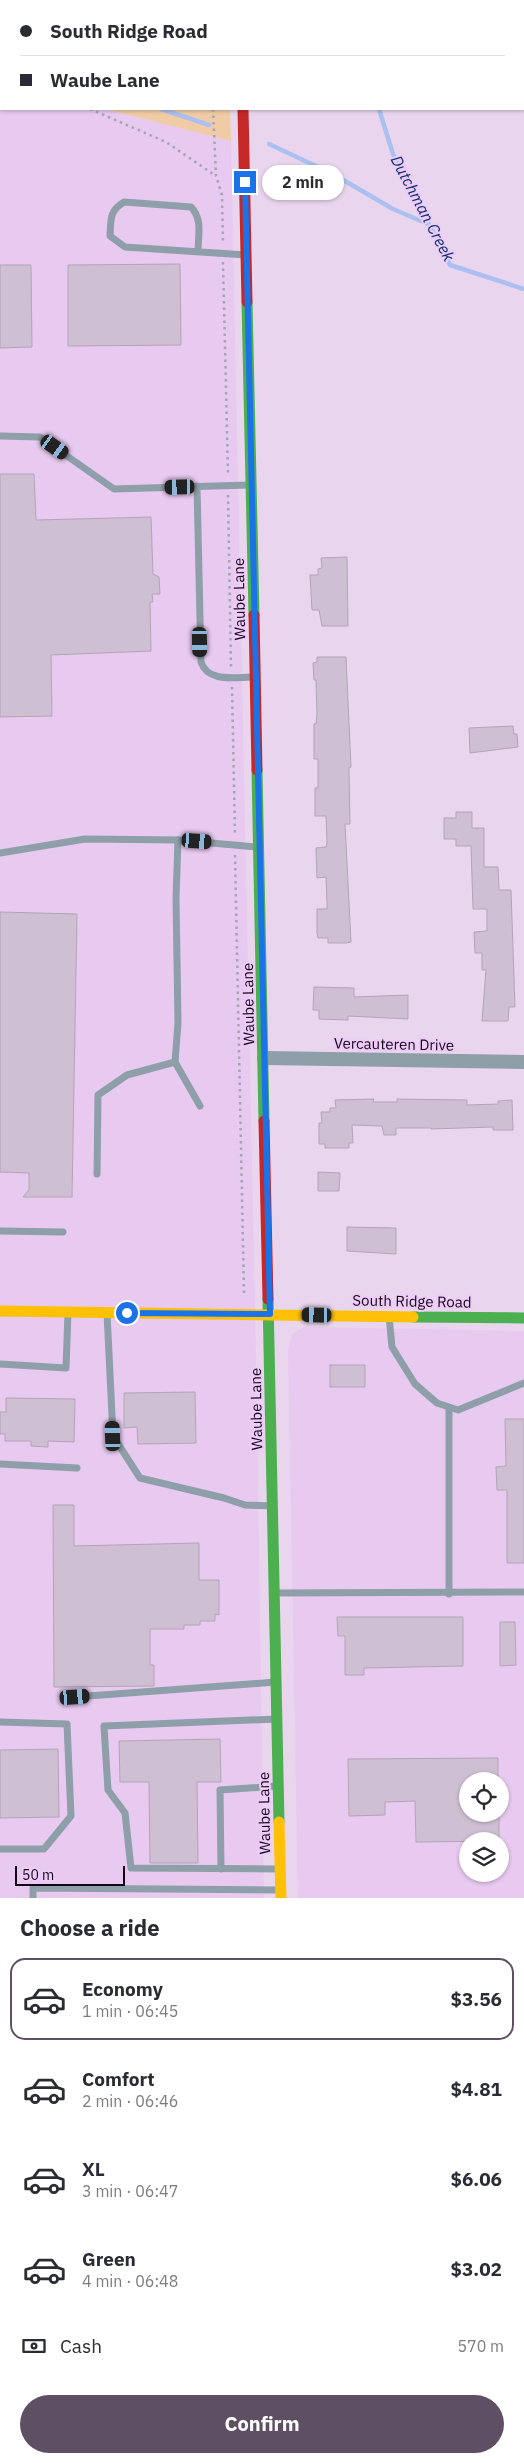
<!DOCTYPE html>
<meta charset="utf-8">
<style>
body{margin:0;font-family:"IBM Plex Sans",sans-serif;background:#f7f7f7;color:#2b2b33;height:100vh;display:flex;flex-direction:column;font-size:19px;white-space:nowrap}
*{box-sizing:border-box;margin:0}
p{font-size:16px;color:#7c7c81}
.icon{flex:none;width:28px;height:28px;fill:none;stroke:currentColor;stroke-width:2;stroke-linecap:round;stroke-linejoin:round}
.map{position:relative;height:1898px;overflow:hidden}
.drawer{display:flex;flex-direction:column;background:#fff;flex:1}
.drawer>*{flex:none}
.guide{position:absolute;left:0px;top:0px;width:525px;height:110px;box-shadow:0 1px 4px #0004;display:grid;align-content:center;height:110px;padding:0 20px;background:#fff}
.buttons{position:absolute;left:459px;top:1772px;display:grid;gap:10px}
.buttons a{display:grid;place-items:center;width:50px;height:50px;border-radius:50%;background:#fff;box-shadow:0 1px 4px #0004;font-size:25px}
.scale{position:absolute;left:15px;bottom:12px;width:110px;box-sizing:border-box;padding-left:5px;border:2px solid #130716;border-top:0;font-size:14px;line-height:18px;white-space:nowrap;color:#130716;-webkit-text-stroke:4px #efcbf9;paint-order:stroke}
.end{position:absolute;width:22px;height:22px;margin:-11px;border:6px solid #1a73e8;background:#fff;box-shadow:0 0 0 2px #fff}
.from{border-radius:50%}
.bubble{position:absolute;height:35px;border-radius:18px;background:#fff;box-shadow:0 1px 4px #0004;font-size:16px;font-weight:700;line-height:35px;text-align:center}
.car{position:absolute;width:15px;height:30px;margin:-15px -8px;border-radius:6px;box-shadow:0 0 4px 1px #0007;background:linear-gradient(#222 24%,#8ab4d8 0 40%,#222 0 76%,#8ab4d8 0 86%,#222 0)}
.guide b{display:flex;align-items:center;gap:18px;height:48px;font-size:19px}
.guide b+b{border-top:1px solid #e1e1e2}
.guide i{width:12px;height:12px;background:#2b2b33}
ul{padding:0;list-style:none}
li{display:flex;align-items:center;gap:15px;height:82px;margin:0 10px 8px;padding:0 10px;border:2px solid transparent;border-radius:15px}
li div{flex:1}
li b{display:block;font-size:19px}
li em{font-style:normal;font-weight:700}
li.active{border-color:#5e4f62}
li>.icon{width:45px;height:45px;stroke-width:1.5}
h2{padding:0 20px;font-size:22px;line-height:60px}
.pay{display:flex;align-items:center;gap:12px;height:55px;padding:0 20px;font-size:19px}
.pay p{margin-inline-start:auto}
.primary-button{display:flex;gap:10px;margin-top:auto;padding:10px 20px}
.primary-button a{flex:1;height:58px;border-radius:30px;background:#5e4f62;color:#fff;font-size:20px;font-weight:700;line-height:58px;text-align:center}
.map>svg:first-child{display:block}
</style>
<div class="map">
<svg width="524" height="1898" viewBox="0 0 524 1898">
<rect width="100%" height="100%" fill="#e9d6ee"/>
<g fill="#e8c9f0" fill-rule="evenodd">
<polygon points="15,0 228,0 228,1 16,1"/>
<polygon points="0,80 1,109 105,109 231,141 257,1408 264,1898 0,1898"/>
<path d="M304,1327L524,1331V1898H298L288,1350L292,1334ZM468,1781H500V1814H468ZM468,1841H500V1874H468Z"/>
</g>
<polygon fill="#f1cba5" points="105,109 230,109 231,141"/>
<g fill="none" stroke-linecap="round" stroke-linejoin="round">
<g stroke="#abc0f0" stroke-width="4.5">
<polyline points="353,0 353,1"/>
<polyline points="0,39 1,40"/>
<polyline points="161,109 209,125"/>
<polyline points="379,109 393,154 450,265 524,289"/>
<polyline points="269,144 333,174 393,209 428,224"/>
</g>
</g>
<g fill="#cfbfd3" stroke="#b3a4b7">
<polygon points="180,264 181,345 68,346 68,265"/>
<polygon points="0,265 31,265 32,347 0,348"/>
<polygon points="0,474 34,474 36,520 151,517 153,574 159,577 160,594 152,594 153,602 150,602 151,651 51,655 52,716 0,717"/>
<polygon points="347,557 348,626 322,626 319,610 312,610 310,575 318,575 318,569 322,568 321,558"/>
<polygon points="317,657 346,657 351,767 349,768 350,824 345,824 351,942 346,943 328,943 328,938 318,938 317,933 317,909 327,909 327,903 326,877 317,878 316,848 326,847 327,843 326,816 315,816 315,788 318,788 318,759 314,759 314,724 316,724 317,714 316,680 314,680 313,663 317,662"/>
<polygon points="513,726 514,734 517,734 518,747 470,753 469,728"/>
<polygon points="456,812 472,812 472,828 484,828 484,867 498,867 499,890 511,890 515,1007 509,1007 508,1021 482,1021 486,970 482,970 482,953 475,953 474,932 487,931 487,909 473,909 471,846 456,846 456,839 444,839 444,818 456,818"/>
<polygon points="0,912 77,914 72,1197 23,1197 29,1190 29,1173 0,1172"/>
<polygon points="314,987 354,988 354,997 408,995 408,1019 348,1016 348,1020 319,1019 319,1010 313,1010"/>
<polygon points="374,1099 373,1102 397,1102 397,1099 467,1100 467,1105 498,1104 498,1101 512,1100 513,1130 493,1130 493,1127 431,1129 431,1128 396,1128 396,1135 384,1135 382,1126 352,1125 353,1143 349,1143 349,1148 325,1148 325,1144 319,1144 319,1123 322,1123 321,1112 330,1112 330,1108 336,1108 335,1100"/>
<polygon points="318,1172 340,1173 339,1191 318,1191"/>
<polygon points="347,1227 396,1228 396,1254 347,1251"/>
<rect x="330" y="1365" width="35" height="22"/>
<polygon points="195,1392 196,1443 138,1444 137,1427 124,1428 124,1393"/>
<polygon points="6,1398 75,1399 74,1442 48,1441 48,1447 31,1446 31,1441 5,1441 5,1434 0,1434 0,1412 6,1412"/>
<polygon points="505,1419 524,1419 524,1563 507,1563 507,1490 497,1490 496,1467 506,1466"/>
<polygon points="53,1505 74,1505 74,1546 199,1543 199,1580 219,1580 219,1615 215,1614 215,1621 200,1621 200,1625 184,1625 184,1629 150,1629 150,1665 154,1665 154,1686 54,1687"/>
<polygon points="337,1617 463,1617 463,1666 364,1668 364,1675 345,1675 345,1636 338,1636"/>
<polygon points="500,1622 515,1622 516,1665 500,1666"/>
<polygon points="220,1739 221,1782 197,1782 198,1863 150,1863 149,1782 120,1782 119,1741"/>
<polygon points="58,1749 59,1817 0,1818 0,1750"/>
<polygon points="498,1758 498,1781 468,1781 468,1814 499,1814 499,1841 416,1842 415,1801 385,1802 385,1815 349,1816 348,1759"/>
</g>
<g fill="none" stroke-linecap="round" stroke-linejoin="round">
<g stroke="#a1a6b2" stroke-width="2.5" stroke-dasharray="2.5 4" stroke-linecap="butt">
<polyline points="212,0 212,1"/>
<polyline points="0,64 1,65"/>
<polyline points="90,109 166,142 216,176"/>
<polyline points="213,109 216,176 222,195 223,244"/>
<polyline points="223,262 228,474"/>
<polyline points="228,495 231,667"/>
<polyline points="232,687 235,834"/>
<polyline points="235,855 244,1293"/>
</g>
<g stroke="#8e9fa9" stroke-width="7">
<polyline points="58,0 59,1"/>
<path d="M198,252C198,236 203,219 191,207L124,202C109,211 111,220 110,236L125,247L246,255"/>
<polyline points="0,436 40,437 114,489 249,485"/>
<path d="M197,486L201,662C208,683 235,677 254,677"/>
<polyline points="178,840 176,898 178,1023 175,1062 200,1106"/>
<polyline points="0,853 85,839 178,840 257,847"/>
<polyline points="97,1174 98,1095 127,1075 175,1062"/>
<polyline points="0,1231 63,1232"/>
<polyline points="107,1313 113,1436 140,1478 224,1498 245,1505 272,1506"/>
<polyline points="389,1316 392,1347 415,1384 437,1403 458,1410 524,1383"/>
<polyline points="0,1364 66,1368 68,1312"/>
<polyline points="0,1464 77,1468"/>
<polyline points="275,1593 524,1592"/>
<polyline points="449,1594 449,1408"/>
<polyline points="75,1697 276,1682"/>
<polyline points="277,1719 104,1726 108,1790 125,1813 131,1868 278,1869"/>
<polyline points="0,1722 67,1724 71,1816 44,1849 0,1849"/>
<polyline points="221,1869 220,1790 278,1786"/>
<polyline points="33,1898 33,1888 280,1890"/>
</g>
<polyline stroke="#8e9fa9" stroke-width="14" points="264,1058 524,1062"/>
<g stroke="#4caf50" stroke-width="11">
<polyline points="247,302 254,615"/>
<polyline points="257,770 264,1121"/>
<polyline points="268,1299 279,1822"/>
<polyline points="413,1317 524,1318"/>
</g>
<g stroke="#ffc107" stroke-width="11">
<polyline points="0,1311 413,1317"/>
<polyline points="279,1822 281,1898"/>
</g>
<g stroke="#c62828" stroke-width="11">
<polyline points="241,0 241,1"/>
<polyline points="243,109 247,302"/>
<polyline points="254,615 257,770"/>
<polyline points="264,1121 268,1299"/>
</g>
</g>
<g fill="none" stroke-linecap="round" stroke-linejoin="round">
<polyline stroke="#1a73e8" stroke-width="6" points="127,1313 270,1314 245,182"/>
</g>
<g text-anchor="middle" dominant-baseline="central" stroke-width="4" stroke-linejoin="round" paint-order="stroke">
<g font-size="15" fill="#130716" stroke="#efcbf9">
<text transform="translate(239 599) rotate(-91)">Waube Lane</text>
<text transform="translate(248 1004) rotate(-91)">Waube Lane</text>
<text transform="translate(394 1044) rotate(1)">Vercauteren Drive</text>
<text transform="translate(412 1301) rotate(1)">South Ridge Road</text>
<text transform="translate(256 1409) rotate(-91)">Waube Lane</text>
<text transform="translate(264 1813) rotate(-91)">Waube Lane</text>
</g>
<g font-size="16" font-style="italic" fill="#09326d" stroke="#efcbf9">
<text transform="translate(423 208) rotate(62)">Dutchman Creek</text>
</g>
</g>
</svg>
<div class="buttons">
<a><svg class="icon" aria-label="locate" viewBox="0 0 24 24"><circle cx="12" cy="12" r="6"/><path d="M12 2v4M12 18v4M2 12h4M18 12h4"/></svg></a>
<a><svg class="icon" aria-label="layers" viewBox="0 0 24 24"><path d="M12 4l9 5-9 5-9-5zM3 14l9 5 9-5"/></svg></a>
</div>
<div class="scale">50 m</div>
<i class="end from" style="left:127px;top:1313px"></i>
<i class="end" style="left:245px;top:182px"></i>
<div class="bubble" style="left:262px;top:165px;width:82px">2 min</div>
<i class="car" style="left:55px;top:447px;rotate:125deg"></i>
<i class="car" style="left:180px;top:487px;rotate:269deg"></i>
<i class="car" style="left:200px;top:642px;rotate:179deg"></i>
<i class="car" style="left:197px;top:841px;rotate:94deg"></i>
<i class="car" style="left:317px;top:1315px;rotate:271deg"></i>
<i class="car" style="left:113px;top:1436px;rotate:358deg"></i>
<i class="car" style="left:75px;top:1697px;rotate:86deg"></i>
<div class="guide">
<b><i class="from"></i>South Ridge Road</b>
<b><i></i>Waube Lane</b>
</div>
</div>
<section class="drawer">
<h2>Choose a ride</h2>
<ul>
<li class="active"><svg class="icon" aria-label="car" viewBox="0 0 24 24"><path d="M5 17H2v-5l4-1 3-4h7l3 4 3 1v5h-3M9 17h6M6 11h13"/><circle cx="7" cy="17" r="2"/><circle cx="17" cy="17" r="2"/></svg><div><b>Economy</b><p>1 min · 06:45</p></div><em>$3.56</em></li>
<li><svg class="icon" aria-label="car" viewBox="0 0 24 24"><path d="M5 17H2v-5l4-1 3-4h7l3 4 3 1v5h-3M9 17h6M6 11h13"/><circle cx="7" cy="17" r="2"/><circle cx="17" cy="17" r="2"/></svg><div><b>Comfort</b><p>2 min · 06:46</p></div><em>$4.81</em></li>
<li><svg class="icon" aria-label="car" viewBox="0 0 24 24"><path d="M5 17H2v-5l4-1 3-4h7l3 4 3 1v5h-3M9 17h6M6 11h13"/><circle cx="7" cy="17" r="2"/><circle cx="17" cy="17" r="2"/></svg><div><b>XL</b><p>3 min · 06:47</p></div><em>$6.06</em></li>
<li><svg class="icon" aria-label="car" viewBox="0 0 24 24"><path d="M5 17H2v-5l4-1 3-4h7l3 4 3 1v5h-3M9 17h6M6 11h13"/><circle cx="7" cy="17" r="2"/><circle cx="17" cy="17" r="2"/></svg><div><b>Green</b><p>4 min · 06:48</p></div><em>$3.02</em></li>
</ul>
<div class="pay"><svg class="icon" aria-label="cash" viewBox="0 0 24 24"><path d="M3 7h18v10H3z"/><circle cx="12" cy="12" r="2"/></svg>Cash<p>570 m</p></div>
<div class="primary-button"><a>Confirm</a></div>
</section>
